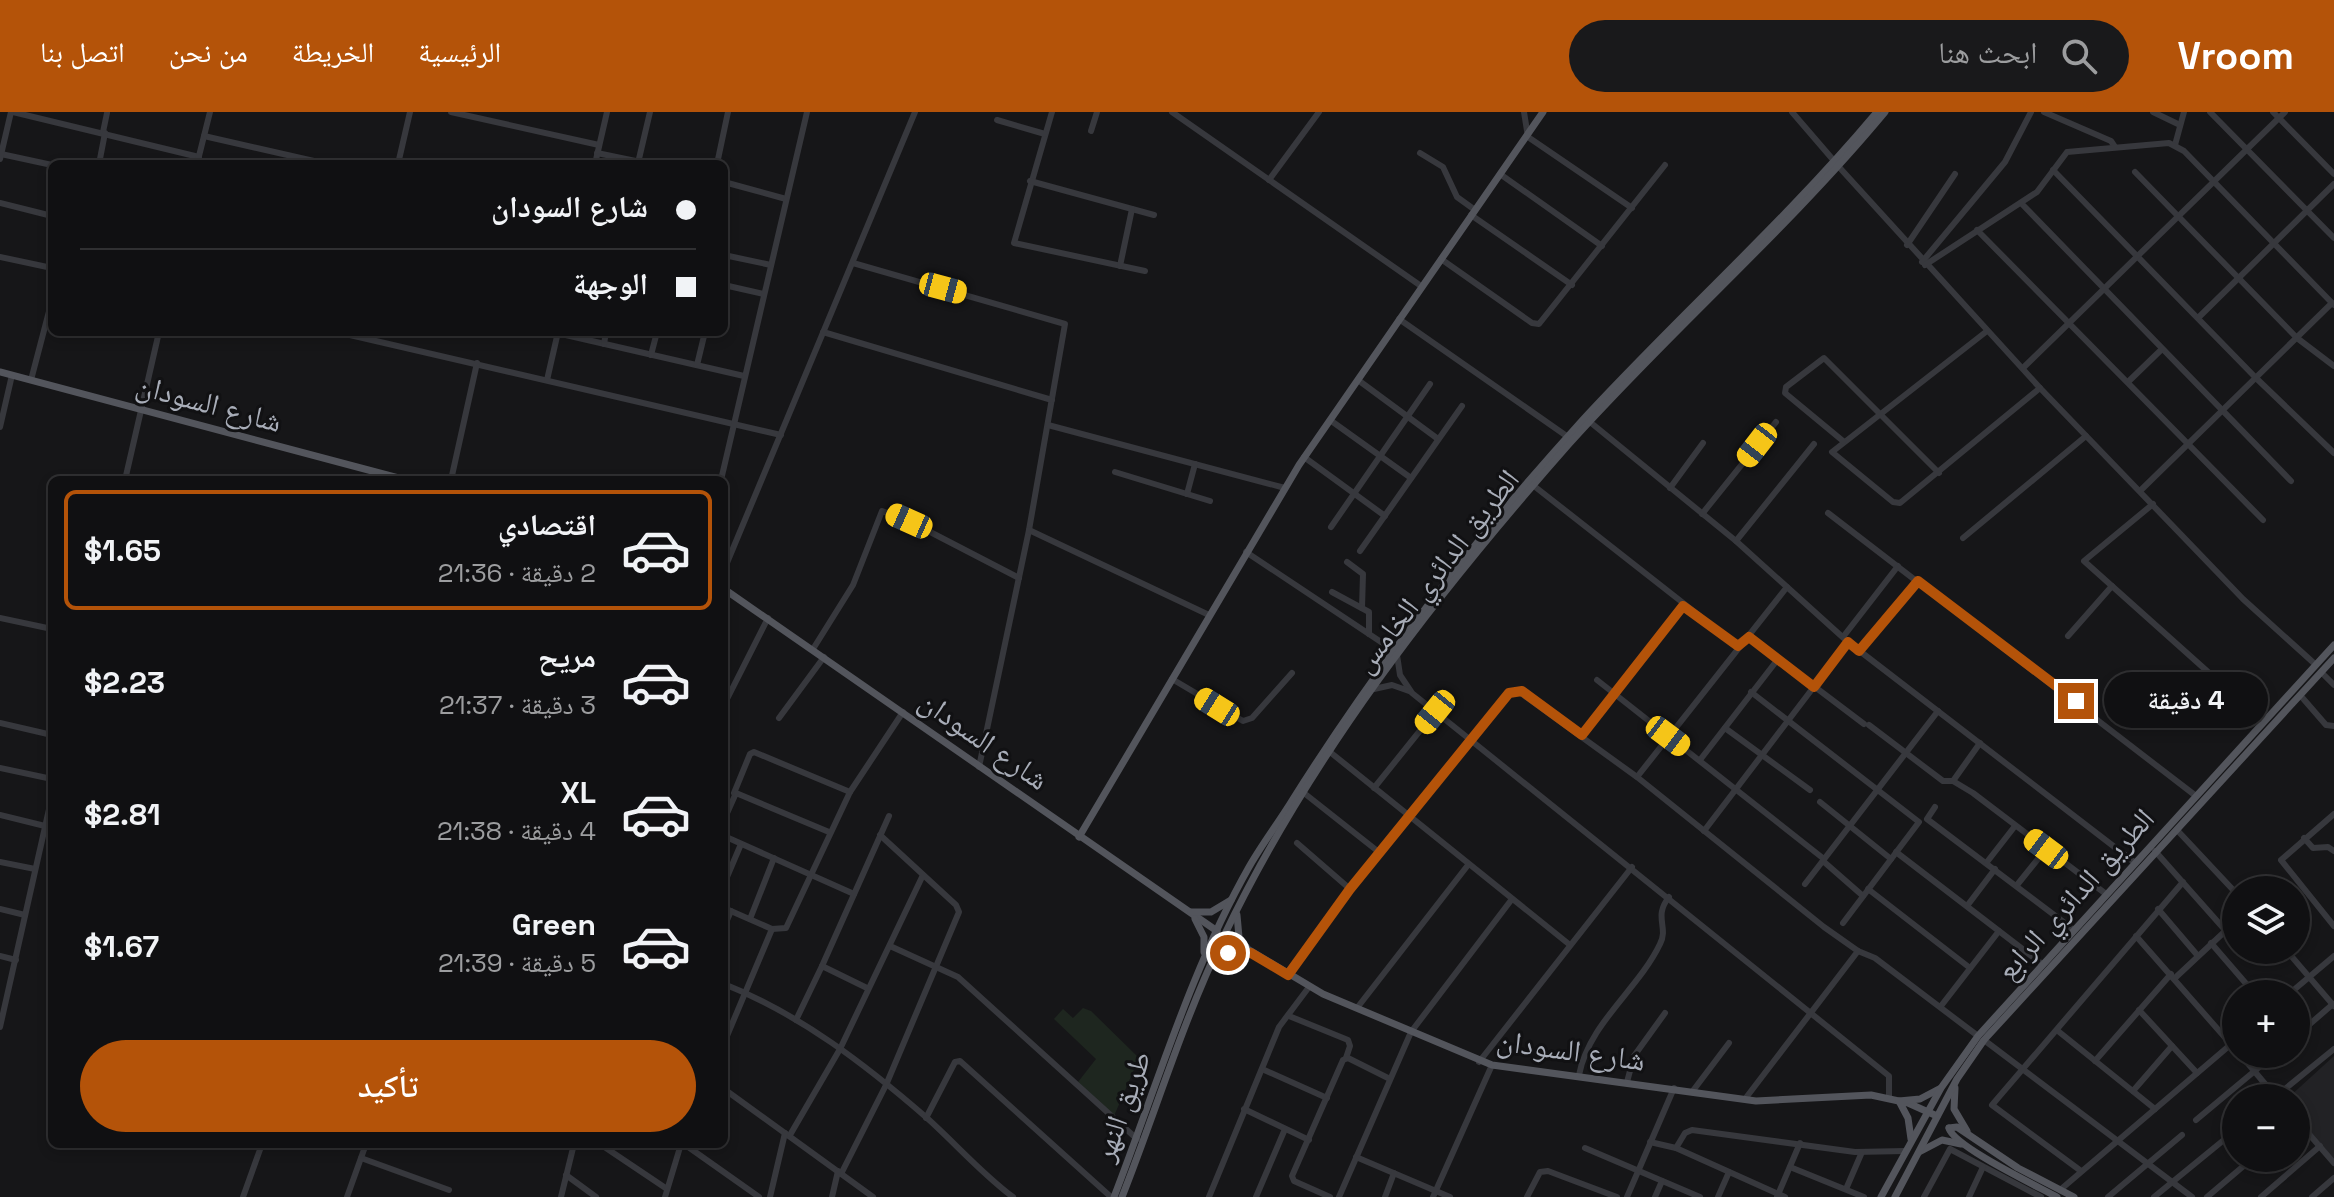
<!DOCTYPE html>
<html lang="ar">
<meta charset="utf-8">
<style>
body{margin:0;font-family:"Space Grotesk","Noto Naskh Arabic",sans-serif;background:#19191b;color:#f1f3f6;direction:rtl;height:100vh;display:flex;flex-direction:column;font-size:30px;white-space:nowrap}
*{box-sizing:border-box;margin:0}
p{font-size:26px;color:#9c9d9f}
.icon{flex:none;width:44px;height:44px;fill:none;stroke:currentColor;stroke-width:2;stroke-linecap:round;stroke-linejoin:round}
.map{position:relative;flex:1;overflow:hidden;direction:ltr}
.sheet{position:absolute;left:48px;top:364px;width:680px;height:672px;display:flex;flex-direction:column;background:#101012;border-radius:12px;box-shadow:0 4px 12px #0003,0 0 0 2px #303032;direction:rtl}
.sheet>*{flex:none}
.banner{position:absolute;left:48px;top:48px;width:680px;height:176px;border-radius:12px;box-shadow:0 4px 12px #0003,0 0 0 2px #303032;direction:rtl;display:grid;align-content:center;height:176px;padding:0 32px;background:#101012}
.fabs{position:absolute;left:2222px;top:764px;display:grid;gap:16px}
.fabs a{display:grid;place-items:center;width:88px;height:88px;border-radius:50%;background:#101012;box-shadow:0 4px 12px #0003,0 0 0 2px #303032;font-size:40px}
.end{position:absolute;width:36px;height:36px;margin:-18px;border:10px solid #b45309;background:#fff;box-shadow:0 0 0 4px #fff}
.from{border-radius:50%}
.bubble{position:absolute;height:56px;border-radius:28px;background:#101012;box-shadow:0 4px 12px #0003,0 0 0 2px #303032;font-size:26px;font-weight:600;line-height:56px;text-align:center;direction:rtl}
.car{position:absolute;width:24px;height:48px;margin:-24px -12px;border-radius:10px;box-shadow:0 0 6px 2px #0007;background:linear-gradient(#f5c518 24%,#345 0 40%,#f5c518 0 76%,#345 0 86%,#f5c518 0)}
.banner b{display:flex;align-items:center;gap:28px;height:76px;font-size:30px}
.banner b+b{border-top:2px solid #303032}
.banner i{width:20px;height:20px;background:#f1f3f6}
ul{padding:14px 0 0;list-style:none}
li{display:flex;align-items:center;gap:24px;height:120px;margin:0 16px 12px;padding:0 16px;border:4px solid transparent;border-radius:12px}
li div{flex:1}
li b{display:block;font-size:30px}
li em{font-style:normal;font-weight:600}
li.selected{border-color:#b45309}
li>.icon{width:72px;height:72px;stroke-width:1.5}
.action{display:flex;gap:16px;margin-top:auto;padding:16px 32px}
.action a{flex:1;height:92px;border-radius:48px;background:#b45309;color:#fff;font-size:32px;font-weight:600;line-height:92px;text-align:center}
header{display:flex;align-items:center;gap:48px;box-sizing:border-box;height:112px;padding:0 40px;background:#b45309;color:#fff}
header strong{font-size:38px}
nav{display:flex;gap:44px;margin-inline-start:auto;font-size:28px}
.search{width:560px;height:72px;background:#19191b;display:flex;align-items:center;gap:20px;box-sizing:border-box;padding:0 28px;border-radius:44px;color:#9c9d9f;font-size:30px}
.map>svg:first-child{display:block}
</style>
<header>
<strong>Vroom</strong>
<div class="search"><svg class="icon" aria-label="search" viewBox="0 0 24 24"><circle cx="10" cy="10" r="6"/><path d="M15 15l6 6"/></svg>ابحث هنا</div>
<nav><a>الرئيسية</a><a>الخريطة</a><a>من نحن</a><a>اتصل بنا</a></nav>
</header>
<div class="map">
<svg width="2334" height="1085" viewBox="0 0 2334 1085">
<rect width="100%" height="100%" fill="#161618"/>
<polygon fill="#222225" points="2334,944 2334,1050 2296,1006 2296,986 2288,986"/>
<polygon fill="#1e261f" points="1083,896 1091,899 1139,946 1114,1004 1078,970 1096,947 1054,907 1063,897 1073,906"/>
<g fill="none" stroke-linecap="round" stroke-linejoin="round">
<g stroke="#37383d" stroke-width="6">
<polyline points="13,0 199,45"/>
<polyline points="451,0 599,33"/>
<polyline points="1052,0 1014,131 1145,159"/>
<polyline points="1172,0 1421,174"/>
<polyline points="1524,0 1528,25 1632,96"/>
<polyline points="1792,0 1835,50"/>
<polyline points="2044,0 2111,29 2115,35"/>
<polyline points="2153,0 2180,13"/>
<polyline points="2210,0 2334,126"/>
<polyline points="2273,0 2334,62"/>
<polyline points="997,8 1045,22"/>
<polyline points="1091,19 1097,0"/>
<polyline points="103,20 107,1"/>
<polyline points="204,24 327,52"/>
<polyline points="2175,33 2184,0"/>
<polyline points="597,41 650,52"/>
<polyline points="1420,41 1443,55 1457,85 1475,98"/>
<polyline points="1,42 52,53"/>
<polyline points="0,47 11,0"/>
<polyline points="638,51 650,0"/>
<polyline points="99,52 105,21"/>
<polyline points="197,52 210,0"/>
<polyline points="398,52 410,0"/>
<polyline points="595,52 607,0"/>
<polyline points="717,52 728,0"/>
<polyline points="1839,55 2040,276 2243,487 2316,553"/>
<polyline points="2053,58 2256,266 2334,341"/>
<polyline points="2135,60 2297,226 2334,254"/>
<polyline points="1500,62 1602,134"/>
<polyline points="1269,68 1319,0"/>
<polyline points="1030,69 1154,103"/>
<polyline points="724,70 786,87"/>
<polyline points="0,91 52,104"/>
<polyline points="2021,91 2291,369"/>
<polyline points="1471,103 1572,173"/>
<polyline points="1977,118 2263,408"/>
<polyline points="1907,133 1955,62"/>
<polyline points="724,143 771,153"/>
<polyline points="0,145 52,156"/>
<polyline points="1441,147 1532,211 1539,212 1665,53"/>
<polyline points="1922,150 2005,50 2031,0"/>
<polyline points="853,151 1065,212 1029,418 979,655"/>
<polyline points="1925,153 2037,80 2067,40 2169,31 2184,39 2334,193"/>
<polyline points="1120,154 1132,97"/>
<polyline points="724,173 764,182"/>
<polyline points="2198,206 2334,72"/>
<polyline points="1399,207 1568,325"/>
<polyline points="1987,219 1832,340 1893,390 1900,391 2040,276"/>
<polyline points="337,220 781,323"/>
<polyline points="823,220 1052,288"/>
<polyline points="557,221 744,264"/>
<polyline points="604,232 606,220"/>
<polyline points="651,243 657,220"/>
<polyline points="697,253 705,220"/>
<polyline points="2023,256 2285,0"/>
<polyline points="31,268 52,188"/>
<polyline points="547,268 558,220"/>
<polyline points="1358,268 1438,327"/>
<polyline points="2129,269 2162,237"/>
<polyline points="1330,308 1411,366"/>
<polyline points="1590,310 1736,429 1848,530 2134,750"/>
<polyline points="1048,313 1285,376"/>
<polyline points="0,315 12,263"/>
<polyline points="1843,329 1785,281 1786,275 1824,246 1939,361"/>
<polyline points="1304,345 1385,404"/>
<polyline points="1115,360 1210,389"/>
<polyline points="125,368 159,220"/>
<polyline points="451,368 477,251"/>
<polyline points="721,368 807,0"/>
<polyline points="1534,374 1738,534"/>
<polyline points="1670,376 1703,331"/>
<polyline points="2140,379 2332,191"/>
<polyline points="1187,382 1195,352"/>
<polyline points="2153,392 2084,449 2264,610"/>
<polyline points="1828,401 2196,684"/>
<polyline points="1702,402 1776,310"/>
<polyline points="1331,415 1430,272"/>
<polyline points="1029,418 1209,503"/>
<polyline points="1963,426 2086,324"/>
<polyline points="1736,429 1814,332"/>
<polyline points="1360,439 1462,294"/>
<polyline points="1246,440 1393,538"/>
<polyline points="1347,450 1363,462 1362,496"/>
<polyline points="724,458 915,0"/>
<polyline points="1332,480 1369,500 1369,522"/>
<polyline points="0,506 52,517"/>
<polyline points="2068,524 2112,474"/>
<polyline points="1749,525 1864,612"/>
<polyline points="1843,525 1898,454"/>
<polyline points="813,537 853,473 882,399 909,409 1019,466"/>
<polyline points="1859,539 1918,469"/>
<polyline points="1397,543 1400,563 1412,581 1889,964 1889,986"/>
<polyline points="2321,560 2334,573"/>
<polyline points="1172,567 1243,609 1252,606 1292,561"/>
<polyline points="1597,568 1824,747"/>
<polyline points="1374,577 1392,573 1409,579"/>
<polyline points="1751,580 1919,710 1843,811"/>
<polyline points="2300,583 2326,613 2334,614"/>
<polyline points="724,593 768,506"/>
<polyline points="779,606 824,545"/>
<polyline points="0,611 52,623"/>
<polyline points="1869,613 1943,669 1953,669 1973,681 2106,782"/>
<polyline points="1725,616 1810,678"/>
<polyline points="1582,623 1683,494"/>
<polyline points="1330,640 1570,833"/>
<polyline points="1700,648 1778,547"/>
<polyline points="0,656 52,667"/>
<polyline points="1637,665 1787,475"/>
<polyline points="1953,669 1980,631"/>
<polyline points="1374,676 1435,600"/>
<polyline points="734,681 750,642 754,640 850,680"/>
<polyline points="1304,681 1380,741"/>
<polyline points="1820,690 1891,747"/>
<polyline points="1935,695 1927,707 2074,818"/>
<polyline points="2334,702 2281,748 2334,814"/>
<polyline points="0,703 45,714"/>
<polyline points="724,708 736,681 829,720"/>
<polyline points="2177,718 2236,781"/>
<polyline points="1704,719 1848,530"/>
<polyline points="724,724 854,782"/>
<polyline points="2304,726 2313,736 2328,735 2334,739"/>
<polyline points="1297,731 1350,777"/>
<polyline points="2155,739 2225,818"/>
<polyline points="1896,740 2042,852"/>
<polyline points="1823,749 1863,784"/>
<polyline points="0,750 35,757"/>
<polyline points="1987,750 2015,714"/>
<polyline points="724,772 741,732"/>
<polyline points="1805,772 1938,599"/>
<polyline points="2017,773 2046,737"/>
<polyline points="1868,777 1970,856"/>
<polyline points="1967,794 1995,757"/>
<polyline points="724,796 772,817 786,816 850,680 903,600"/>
<polyline points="0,797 25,803"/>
<polyline points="2158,797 2198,844"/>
<polyline points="750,807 774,746"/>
<polyline points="724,815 731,799"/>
<polyline points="2136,824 2236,938"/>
<polyline points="2211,831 2255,882"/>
<polyline points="890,834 958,865 1137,1027"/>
<polyline points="2286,838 2334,894"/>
<polyline points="0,844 16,848"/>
<polyline points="822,854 889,704"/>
<polyline points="1288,863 1350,777 1509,581 1518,579 1637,665 1824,815 1858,839 1875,846 1978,924"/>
<polyline points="2175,866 2236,809"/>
<path d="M724,872C800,902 866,953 927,1006C956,1032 982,1062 1013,1085"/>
<polyline points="2289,882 2334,844"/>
<polyline points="1941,894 1999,819"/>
<polyline points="1357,896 1468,753"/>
<polyline points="2139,898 2197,961"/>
<polyline points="1289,904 1348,928 1350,934 1346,946"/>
<polyline points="796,908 822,854 867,876"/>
<polyline points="0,915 52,684"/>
<polyline points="2058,919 2155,997"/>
<polyline points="2296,924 2333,892"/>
<polyline points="1984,928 2192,1085"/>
<polyline points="724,931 772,817"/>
<polyline points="2240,942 2276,985"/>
<polyline points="2095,949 2171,862"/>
<polyline points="1479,950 1632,755"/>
<polyline points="1262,957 1327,986"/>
<path d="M1579,963C1589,911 1638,878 1660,832C1669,815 1653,805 1669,785"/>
<polyline points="1627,970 1634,944 1665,901"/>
<polyline points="724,977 873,1085"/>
<polyline points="2133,979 2172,934"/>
<polyline points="1692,980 1729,931"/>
<polyline points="2274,986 2334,937"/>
<polyline points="1745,987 1858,839"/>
<polyline points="1244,997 1309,1028"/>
<polyline points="926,1006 955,950 960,949 1111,1085"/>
<polyline points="2296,1007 2334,1051"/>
<polyline points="2196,1008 2275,942"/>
<polyline points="790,1023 840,937 923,763"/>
<polyline points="1650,1030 1676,1036 1785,1085"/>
<polyline points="600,1032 667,1077"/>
<polyline points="684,1032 759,1085"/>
<polyline points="1585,1036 1700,1085"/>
<polyline points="1676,1036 1685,1021 1692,1018 1855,1040 1905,1039"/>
<polyline points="1356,1045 1450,1085"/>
<polyline points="361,1046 449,1078"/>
<polyline points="1790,1055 1864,1085"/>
<polyline points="2081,1059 1992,993 2183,770"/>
<polyline points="841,1062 886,973 959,800 956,793 880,723"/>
<polyline points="566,1063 596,1085"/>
<polyline points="1846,1077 1862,1040"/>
<polyline points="2060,1078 2236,928"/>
<polyline points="243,1085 262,1032"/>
<polyline points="347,1085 366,1032"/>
<polyline points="561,1085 574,1032"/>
<polyline points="665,1085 681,1032"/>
<polyline points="770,1085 785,1021"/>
<polyline points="832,1085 838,1059"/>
<polyline points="1209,1085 1279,915 1309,875"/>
<polyline points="1256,1085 1285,1017"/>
<polyline points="1330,1085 1294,1069 1292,1064 1343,948 1348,946 1390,967"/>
<polyline points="1339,1085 1411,920 1512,787"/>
<polyline points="1385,1085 1394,1061"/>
<polyline points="1433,1085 1492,953"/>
<polyline points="1527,1085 1540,1060 1548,1059 1617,1085"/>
<polyline points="1627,1085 1674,976"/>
<polyline points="1655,1085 1662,1069"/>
<polyline points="1718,1085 1729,1060"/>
<polyline points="1777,1085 1800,1031"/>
<polyline points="1924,1085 1950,1037 2041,1085"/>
<polyline points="1969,1085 1983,1055"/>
<polyline points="2108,1085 2182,1023"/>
<polyline points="2154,1085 2236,1018"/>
<polyline points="2207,1085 2253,1046"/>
<polyline points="2261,1085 2320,1034"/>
<polyline points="2312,1085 2334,1066"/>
</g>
<g stroke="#53555c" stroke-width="7">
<polyline points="0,260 406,368"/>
<polyline points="724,477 1217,819"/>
<polyline points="1079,725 1299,353 1543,0"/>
<polyline points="1191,800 1211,800 1231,788"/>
<polyline points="1237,803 1239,825 1247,836"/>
<polyline points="1195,807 1204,825 1204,840"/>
<polyline points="1224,823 1323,882 1492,953 1756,989 1871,983 1908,991 1937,1004"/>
<polyline points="1213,853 1228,841 1249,841"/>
<polyline points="1955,976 1954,997 1967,1019"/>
<polyline points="1949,1016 1957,1015 2018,1056 2074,1085"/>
<path d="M1949,1016C1953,1034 2037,1074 2057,1085"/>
<polyline points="1911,1027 1908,1006 1899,989 1920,987 1939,977"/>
<polyline points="1921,1039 1942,1028 1961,1032"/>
<path d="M1114,1085C1157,974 1190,859 1249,755C1262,732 1279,710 1293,687C1377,554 1473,429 1579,312C1676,206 1784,111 1877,0"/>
<path d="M1122,1085C1156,999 1182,911 1222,828C1309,645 1436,483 1569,332C1671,218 1787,118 1885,0"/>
<polyline points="1881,1085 1941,976 1978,924 2334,533"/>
<polyline points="1895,1085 1957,967 1984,928 2334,546"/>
</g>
</g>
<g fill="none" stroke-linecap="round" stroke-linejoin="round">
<polyline stroke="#b45309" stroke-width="10" points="1228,841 1251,841 1288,863 1350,777 1509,581 1522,579 1582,623 1683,494 1738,534 1749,525 1814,575 1848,530 1859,539 1918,469 2076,589"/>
</g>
<g text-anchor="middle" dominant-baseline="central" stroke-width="6" stroke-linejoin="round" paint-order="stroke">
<g font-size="30" fill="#a8adb8" stroke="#111113">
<text transform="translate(209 291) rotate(15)">شارع السودان</text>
<text transform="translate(1436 459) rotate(-52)">الطريق الدائري الخامس</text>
<text transform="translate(984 628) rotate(35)">شارع السودان</text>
<text transform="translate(2075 782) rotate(-48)">الطريق الدائري الرابع</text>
<text transform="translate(1571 938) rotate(8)">شارع السودان</text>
<text transform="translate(1122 994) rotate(-70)">طريق النهر</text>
</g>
</g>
</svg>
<div class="fabs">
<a><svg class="icon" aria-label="layers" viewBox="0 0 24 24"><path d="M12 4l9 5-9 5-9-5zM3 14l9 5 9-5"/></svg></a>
<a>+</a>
<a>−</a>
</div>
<i class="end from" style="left:1228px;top:841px"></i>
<i class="end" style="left:2076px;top:589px"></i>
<div class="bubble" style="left:2104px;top:560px;width:164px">4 دقيقة</div>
<i class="car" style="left:943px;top:176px;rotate:105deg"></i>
<i class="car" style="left:1757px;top:333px;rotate:218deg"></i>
<i class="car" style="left:909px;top:409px;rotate:294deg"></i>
<i class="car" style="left:1217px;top:595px;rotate:302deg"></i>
<i class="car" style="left:1435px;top:600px;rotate:219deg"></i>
<i class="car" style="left:1668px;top:624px;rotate:127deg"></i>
<i class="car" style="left:2046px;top:737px;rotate:307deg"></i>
<div class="banner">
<b><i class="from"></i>شارع السودان</b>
<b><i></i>الوجهة</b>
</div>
<section class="sheet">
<ul>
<li class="selected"><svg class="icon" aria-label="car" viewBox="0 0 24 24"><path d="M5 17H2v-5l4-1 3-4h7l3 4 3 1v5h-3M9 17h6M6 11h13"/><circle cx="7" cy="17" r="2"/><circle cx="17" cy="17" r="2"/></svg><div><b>اقتصادي</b><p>2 دقيقة · 21:36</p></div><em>$1.65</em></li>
<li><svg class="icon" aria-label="car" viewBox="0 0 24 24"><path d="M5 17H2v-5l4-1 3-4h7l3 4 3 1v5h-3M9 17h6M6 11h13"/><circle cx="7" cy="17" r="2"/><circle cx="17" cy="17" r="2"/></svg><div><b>مريح</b><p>3 دقيقة · 21:37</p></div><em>$2.23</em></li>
<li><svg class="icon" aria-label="car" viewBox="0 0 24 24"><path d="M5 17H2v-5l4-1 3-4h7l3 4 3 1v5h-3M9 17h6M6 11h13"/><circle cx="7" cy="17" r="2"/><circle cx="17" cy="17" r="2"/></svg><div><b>XL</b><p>4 دقيقة · 21:38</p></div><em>$2.81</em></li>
<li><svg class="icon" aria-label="car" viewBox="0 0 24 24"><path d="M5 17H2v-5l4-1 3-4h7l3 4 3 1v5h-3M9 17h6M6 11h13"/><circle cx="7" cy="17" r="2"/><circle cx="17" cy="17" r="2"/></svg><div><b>Green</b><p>5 دقيقة · 21:39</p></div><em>$1.67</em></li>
</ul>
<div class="action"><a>تأكيد</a></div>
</section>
</div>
